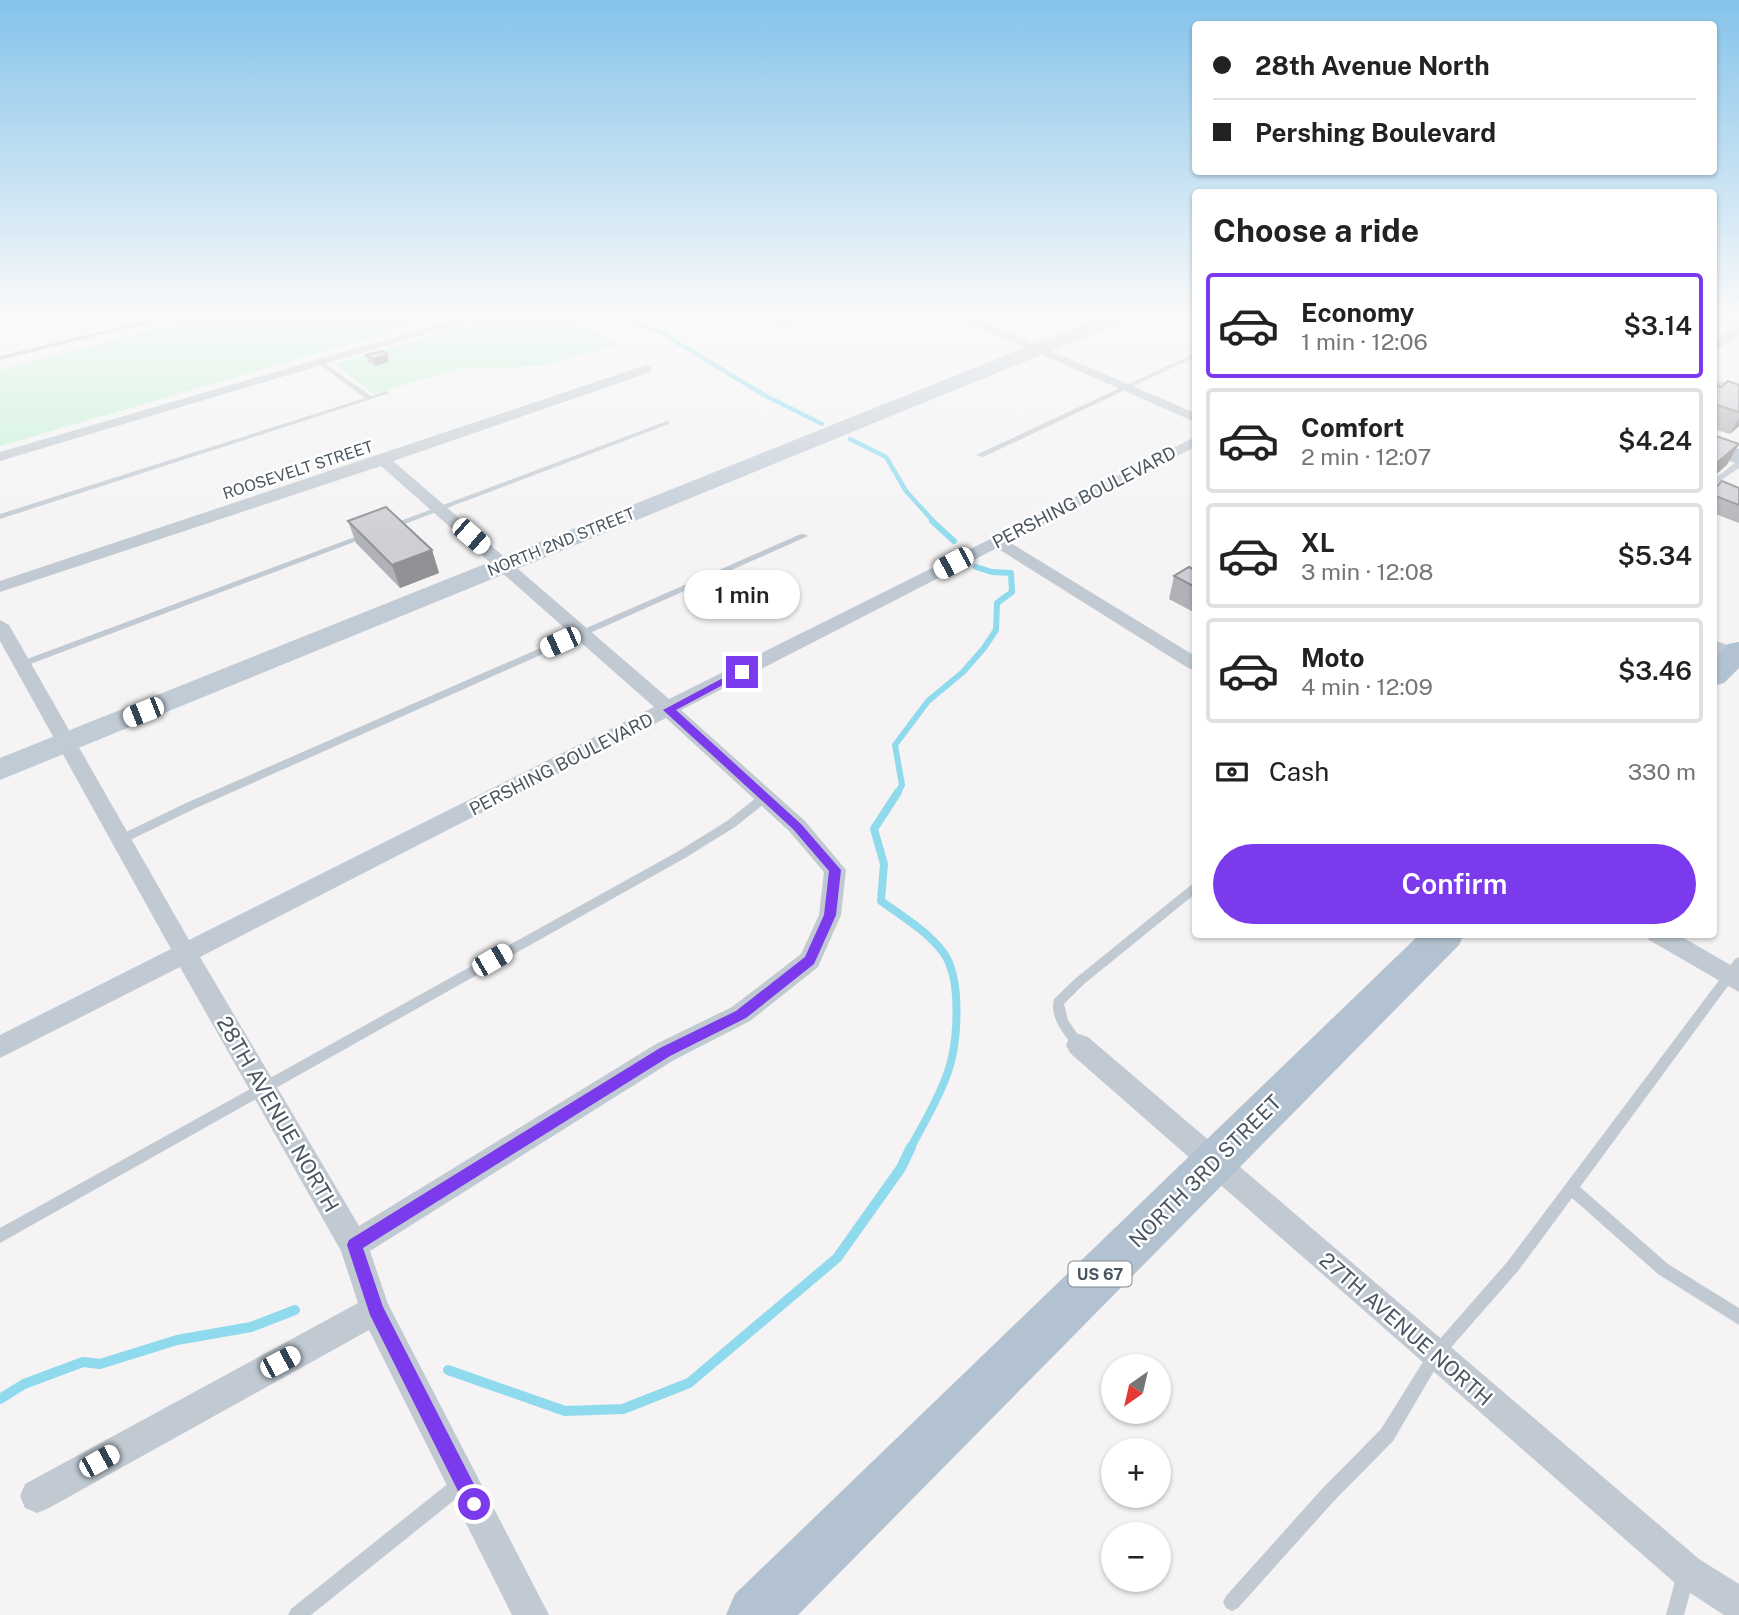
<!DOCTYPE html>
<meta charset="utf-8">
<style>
body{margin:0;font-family:"Public Sans",sans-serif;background:#f6f6f6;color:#222;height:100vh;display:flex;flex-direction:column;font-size:26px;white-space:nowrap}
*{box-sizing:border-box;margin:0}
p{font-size:23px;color:#767676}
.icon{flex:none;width:38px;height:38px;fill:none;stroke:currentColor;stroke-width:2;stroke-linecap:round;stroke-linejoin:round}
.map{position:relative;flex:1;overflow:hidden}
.details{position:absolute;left:1192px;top:189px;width:525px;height:749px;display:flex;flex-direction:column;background:#fff;border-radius:7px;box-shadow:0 2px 5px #0004}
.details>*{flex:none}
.banner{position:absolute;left:1192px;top:21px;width:525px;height:154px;border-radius:7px;box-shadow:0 2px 5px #0004;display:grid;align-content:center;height:154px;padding:0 21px;background:#fff}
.needle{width:46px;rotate:214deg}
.buttons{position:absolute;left:1101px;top:1354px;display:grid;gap:14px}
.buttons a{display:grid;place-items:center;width:70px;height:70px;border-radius:50%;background:#fff;box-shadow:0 2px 5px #0004;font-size:35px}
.end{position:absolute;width:32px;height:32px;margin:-16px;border:9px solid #7c3aed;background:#fff;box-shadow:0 0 0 4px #fff}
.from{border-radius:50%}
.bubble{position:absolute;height:49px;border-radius:24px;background:#fff;box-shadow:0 2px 5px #0004;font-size:23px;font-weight:600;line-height:49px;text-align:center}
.car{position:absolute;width:21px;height:42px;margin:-21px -10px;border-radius:9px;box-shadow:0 0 5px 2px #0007;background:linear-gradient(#fff 24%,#345 0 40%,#fff 0 76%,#345 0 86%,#fff 0)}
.banner b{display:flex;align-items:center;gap:24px;height:66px;font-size:26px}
.banner b+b{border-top:2px solid #e0e0e0}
.banner i{width:18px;height:18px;background:#222}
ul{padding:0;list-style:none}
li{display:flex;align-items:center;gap:21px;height:105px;margin:0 14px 10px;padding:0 7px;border:4px solid #e0e0e0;border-radius:7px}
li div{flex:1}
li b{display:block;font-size:26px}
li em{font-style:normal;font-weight:600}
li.selected{border-color:#7c3aed}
li>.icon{width:63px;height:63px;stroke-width:1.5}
h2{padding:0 21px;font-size:32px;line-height:84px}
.pay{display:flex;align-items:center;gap:18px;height:77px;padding:0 21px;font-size:26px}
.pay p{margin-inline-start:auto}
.primary-button{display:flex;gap:14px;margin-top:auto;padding:14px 21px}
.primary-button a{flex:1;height:80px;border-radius:42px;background:#7c3aed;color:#fff;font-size:28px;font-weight:600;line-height:80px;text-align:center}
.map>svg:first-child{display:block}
</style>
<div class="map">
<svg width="1739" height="1615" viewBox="0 0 1739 1615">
<rect width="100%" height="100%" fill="#f5f3f3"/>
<g fill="#c3f1d5">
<polygon points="206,315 448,315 0,446 0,370"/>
<polygon points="503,315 562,315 621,344 539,366 458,369 373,394 335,364"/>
</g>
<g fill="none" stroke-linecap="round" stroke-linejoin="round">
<g stroke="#90daee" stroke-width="4.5">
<polyline points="617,315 660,332 764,395 822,424"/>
<polyline points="850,439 886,457 906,491 934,522"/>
</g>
<g stroke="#90daee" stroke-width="6">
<polyline points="932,521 954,541"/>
<polyline points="897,794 902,785 895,745 928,701 963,672 984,648 996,630 997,603 1012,592 1011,573 992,572 976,567"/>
</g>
<path stroke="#90daee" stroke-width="8" d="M898,792L874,829L884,864L881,901C902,916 927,931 943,952C963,979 958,1047 946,1077C937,1102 922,1126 910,1149"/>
<g stroke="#90daee" stroke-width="10">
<polyline points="448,1370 565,1411 623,1409 689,1383 837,1258 901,1168 911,1147"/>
<polyline points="0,1399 24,1384 83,1362 100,1364 177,1340 251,1327 295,1310"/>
</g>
<g fill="#c1cad2" fill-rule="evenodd">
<polygon points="1195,353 1195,357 983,457 976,455"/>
<polygon points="319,362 323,362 371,396 387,391 390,393 0,519 0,514 365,398 319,364"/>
<polygon points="667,421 669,422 669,424 394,528 388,528 387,526"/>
<polygon points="1736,462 1739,462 1739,468 1713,486 1713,480"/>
<polygon points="363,534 366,534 370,536 25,666 19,666 17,664 19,662"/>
<polygon points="801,534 804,534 808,536 194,809 124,843 116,843 115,840 116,837 186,803"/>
<polygon points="765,793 769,794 770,797 769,800 735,827 685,858 0,1243 0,1228 677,852 727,821 761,794"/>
<path d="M1195,884V894L1084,984L1064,1004L1068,1020L1085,1045L1083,1049L1079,1050L1075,1049C1064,1034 1049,1018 1054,999L1076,978L1191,885Z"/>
<polygon points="1739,957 1739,971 1580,1187 1668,1264 1739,1308 1739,1325 1658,1274 1572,1198 1518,1271 1441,1359 1393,1441 1333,1502 1238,1608 1232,1611 1226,1608 1223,1602 1226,1596 1321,1490 1381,1429 1431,1349 1508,1261 1735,959"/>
<polygon points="461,1476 467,1478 469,1484 467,1490 311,1615 288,1615 291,1609 455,1478"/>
<polygon points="1686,1565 1692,1568 1695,1574 1684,1615 1666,1615 1677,1574 1680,1568"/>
</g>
<g fill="#c1cad2" fill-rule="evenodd">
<polygon points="470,315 489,315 0,461 0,452"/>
<polygon points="793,315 811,315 781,327 775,323"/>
<polygon points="952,315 968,315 1195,413 1195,422"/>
<polygon points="1713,315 1739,320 1739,336 1713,352 1713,342 1736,327 1713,321"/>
<path d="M646,365L651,366V372L393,461L669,699L1195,437V447L1009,542L1195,656V670L1188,668L997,548L681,710L805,821L846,870L841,915L818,967L750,1021L674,1060L370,1251L388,1304L549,1615H512L369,1330L49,1508L37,1513L25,1508L20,1496L25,1484L358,1303L341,1251L180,967L0,1058V1035L171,949L0,641V620L9,625L189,940L654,707L381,466L0,592V581ZM666,718L789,831L824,872L819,915L801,954L732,1007L656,1044L359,1226L200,957Z"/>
<polygon points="1713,380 1739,386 1739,394 1713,388"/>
<polygon points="1713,640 1739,649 1739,662 1713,652"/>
<polygon points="1646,934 1677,934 1739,970 1739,992 1649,940"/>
<polygon points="1079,1034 1088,1037 1699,1559 1739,1584 1739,1615 1724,1615 1675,1583 1070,1053 1066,1045 1070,1037"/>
</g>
<polygon fill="#c1cbd6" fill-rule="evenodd" points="1107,315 1132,315 1129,319 0,780 0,758"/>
<g fill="#b3c2d1" fill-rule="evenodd">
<polygon points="1713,441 1739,449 1739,464 1713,456"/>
<polygon points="1739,642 1739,668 1724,683 1713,686 1713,659 1728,644"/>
<polygon points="1420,934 1464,934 1459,945 798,1615 726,1615 735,1594"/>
</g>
<polyline stroke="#b5b8bd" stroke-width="3.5" points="0,358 173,315"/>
</g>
<g fill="#b0b2b7">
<polygon points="366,355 387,355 389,362 375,366 368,362"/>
<polygon points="1713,384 1721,387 1739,385 1739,426 1730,434 1713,429"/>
<polygon points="1739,488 1739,523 1713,513 1713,490"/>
<polygon points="348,521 432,550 439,573 400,588 356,543"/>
<polygon points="1195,570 1195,621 1193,620 1195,613 1169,599 1174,576"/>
</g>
<g fill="#909195">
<polygon points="387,355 389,362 375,366 373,359"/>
<polygon points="1739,418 1739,426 1730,434"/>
<polygon points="1739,444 1727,465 1713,477 1713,466"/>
<polygon points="432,550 439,573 400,588 392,565"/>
</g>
<g fill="#cdcfd5" stroke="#909195" stroke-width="2">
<polygon points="383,351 387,355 373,359 366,355"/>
<polygon points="1728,381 1739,385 1739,412 1713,404 1713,384 1721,387"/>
<polygon points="1713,435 1739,444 1713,466"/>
<polygon points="1722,481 1739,488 1739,505 1713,495 1713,490"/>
<polygon points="386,507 432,550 392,565 348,521"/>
<polygon points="1189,567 1195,570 1195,587 1174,576"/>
</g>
<linearGradient id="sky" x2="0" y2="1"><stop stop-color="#85c3ea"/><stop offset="0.58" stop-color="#fafafa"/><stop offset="1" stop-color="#fafafa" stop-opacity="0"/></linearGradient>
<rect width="1739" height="541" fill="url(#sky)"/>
<polygon fill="#7c3aed" points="738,670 747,672 676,710 801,824 841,870 836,915 814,964 746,1018 670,1056 363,1248 383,1307 481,1498 483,1504 481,1511 474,1513 468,1511 370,1315 347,1245 349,1240 660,1048 736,1011 805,957 824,915 829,871 793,829 663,710"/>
<g text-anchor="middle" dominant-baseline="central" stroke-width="5" stroke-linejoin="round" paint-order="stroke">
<g font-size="16" fill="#4a5661" stroke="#fff">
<text transform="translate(298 470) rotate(-18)">ROOSEVELT STREET</text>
<text transform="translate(561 542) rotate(-22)">NORTH 2ND STREET</text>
</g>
<rect fill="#fff" stroke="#808990" stroke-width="2" x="1068.5" y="1261.5" width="63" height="25" rx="5"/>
<g font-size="16" font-weight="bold" fill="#4a5661">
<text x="1100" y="1274">US 67</text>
</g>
<g font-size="18" fill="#4a5661" stroke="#fff">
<text transform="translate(1084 497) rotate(-27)">PERSHING BOULEVARD</text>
<text transform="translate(561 764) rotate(-27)">PERSHING BOULEVARD</text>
</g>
<g font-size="21" fill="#4a5661" stroke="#fff">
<text transform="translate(278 1114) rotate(60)">28TH AVENUE NORTH</text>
<text transform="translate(1205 1171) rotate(-45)">NORTH 3RD STREET</text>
<text transform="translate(1406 1329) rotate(41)">27TH AVENUE NORTH</text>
</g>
</g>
</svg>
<div class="buttons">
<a><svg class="needle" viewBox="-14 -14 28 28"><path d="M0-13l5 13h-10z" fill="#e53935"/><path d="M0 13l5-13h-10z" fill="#767676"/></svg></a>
<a>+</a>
<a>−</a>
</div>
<i class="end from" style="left:474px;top:1504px"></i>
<i class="end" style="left:742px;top:672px"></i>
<div class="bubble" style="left:684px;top:570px;width:116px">1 min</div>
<i class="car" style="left:471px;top:536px;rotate:131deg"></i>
<i class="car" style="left:953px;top:563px;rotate:242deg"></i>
<i class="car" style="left:560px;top:642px;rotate:246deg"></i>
<i class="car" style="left:143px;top:712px;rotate:248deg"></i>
<i class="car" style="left:492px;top:960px;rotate:60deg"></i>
<i class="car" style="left:280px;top:1362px;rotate:62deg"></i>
<i class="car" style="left:99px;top:1461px;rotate:61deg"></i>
<div class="banner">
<b><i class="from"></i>28th Avenue North</b>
<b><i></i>Pershing Boulevard</b>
</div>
<section class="details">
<h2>Choose a ride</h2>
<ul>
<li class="selected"><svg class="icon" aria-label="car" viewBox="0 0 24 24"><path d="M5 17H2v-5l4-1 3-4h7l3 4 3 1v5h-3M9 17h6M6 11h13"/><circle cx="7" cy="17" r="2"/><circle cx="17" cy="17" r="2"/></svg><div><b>Economy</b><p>1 min · 12:06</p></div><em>$3.14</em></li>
<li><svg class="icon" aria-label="car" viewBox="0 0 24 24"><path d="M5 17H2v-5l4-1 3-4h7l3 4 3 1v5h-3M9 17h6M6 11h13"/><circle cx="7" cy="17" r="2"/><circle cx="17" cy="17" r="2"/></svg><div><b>Comfort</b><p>2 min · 12:07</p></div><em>$4.24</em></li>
<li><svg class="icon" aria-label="car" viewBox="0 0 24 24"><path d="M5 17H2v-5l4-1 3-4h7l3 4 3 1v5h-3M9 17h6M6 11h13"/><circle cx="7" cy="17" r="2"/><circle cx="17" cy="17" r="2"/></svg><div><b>XL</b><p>3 min · 12:08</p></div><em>$5.34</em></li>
<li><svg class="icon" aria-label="car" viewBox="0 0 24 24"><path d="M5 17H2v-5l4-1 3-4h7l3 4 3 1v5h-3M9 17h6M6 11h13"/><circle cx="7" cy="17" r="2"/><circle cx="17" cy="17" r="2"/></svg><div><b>Moto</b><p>4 min · 12:09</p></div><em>$3.46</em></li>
</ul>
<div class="pay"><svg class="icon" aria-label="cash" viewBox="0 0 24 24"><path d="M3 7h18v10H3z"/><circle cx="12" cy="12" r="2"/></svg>Cash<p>330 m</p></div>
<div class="primary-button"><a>Confirm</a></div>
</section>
</div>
